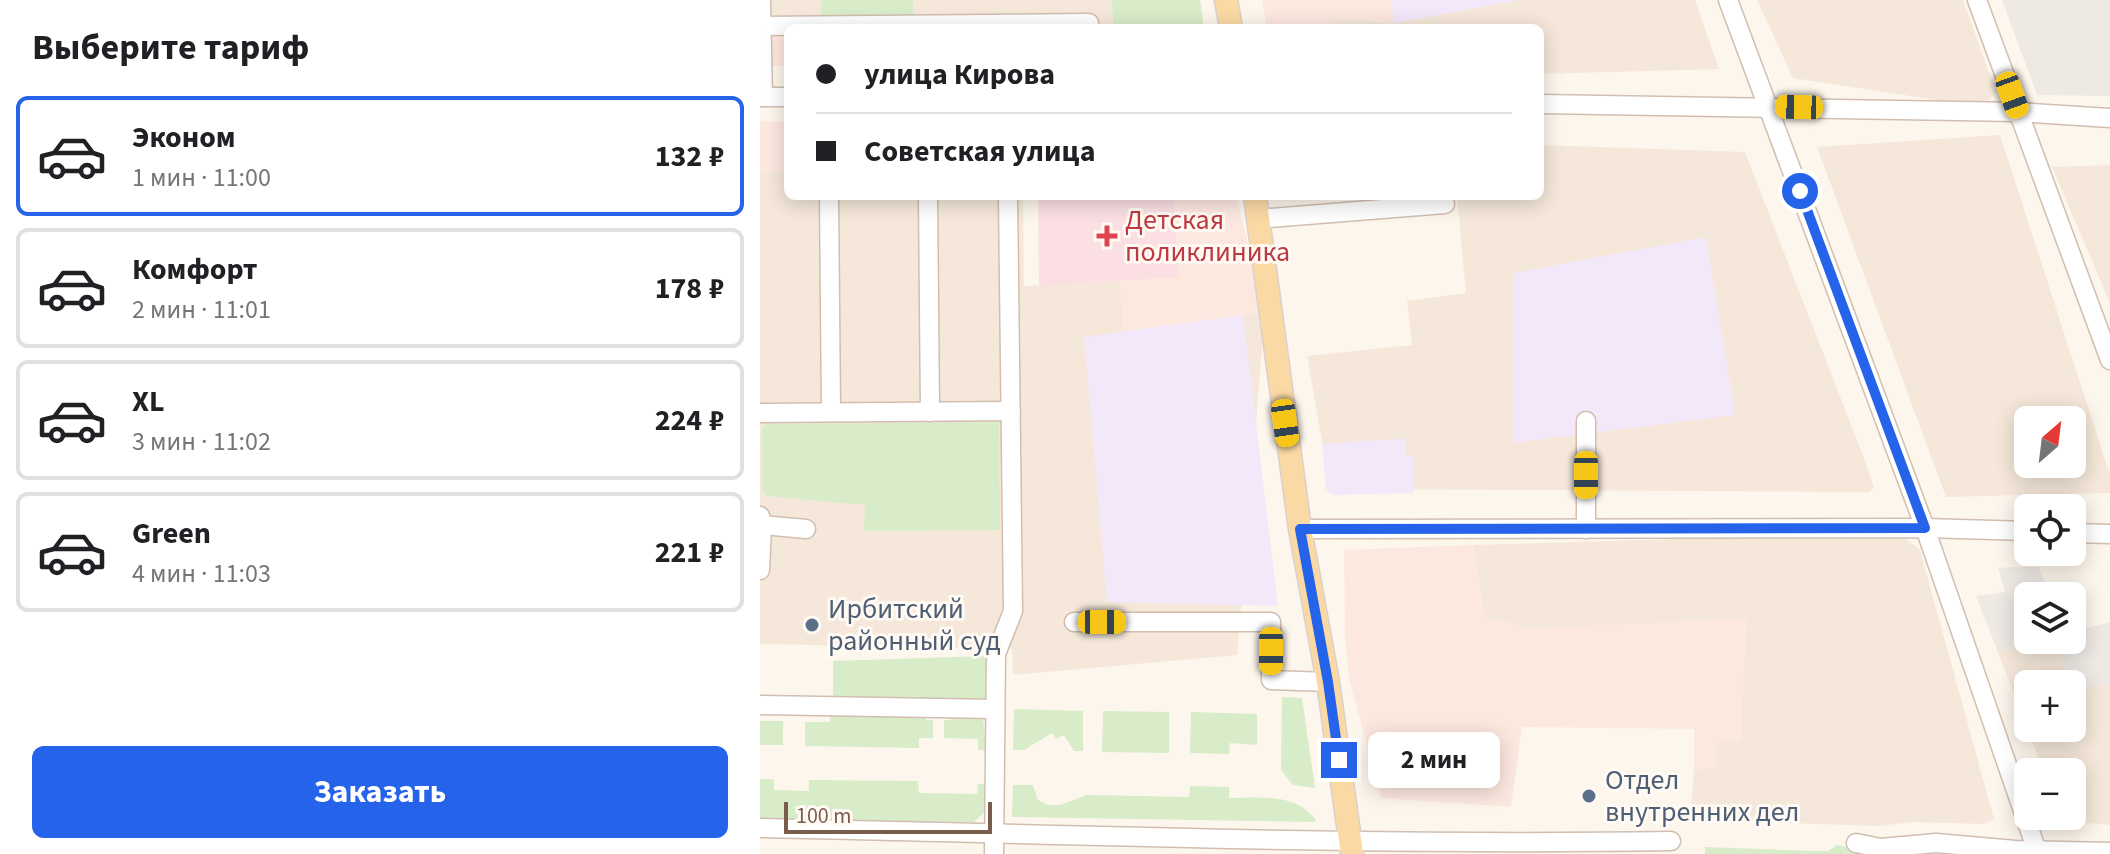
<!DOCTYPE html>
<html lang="ru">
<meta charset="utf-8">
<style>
body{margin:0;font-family:"Source Sans 3",sans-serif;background:#f6f6f6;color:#202124;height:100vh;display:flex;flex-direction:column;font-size:30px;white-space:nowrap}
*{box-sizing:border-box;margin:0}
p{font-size:26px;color:#757577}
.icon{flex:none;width:44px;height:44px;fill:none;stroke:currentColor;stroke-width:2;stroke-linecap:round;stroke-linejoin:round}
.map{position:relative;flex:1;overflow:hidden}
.side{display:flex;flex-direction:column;background:#fff;width:760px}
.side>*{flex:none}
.top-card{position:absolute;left:24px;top:24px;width:760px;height:176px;border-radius:12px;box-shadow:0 4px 20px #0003;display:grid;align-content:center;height:176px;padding:0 32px;background:#fff}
.needle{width:52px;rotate:28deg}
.tools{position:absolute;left:1254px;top:406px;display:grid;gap:16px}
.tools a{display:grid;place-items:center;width:72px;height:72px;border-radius:12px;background:#fff;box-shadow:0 4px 20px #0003;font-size:40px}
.scale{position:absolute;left:24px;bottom:20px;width:208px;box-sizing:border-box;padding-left:8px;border:4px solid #7a5c4d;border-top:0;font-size:22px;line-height:28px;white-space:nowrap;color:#7a5c4d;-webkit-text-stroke:6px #fffaf3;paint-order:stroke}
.end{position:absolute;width:36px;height:36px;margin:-18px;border:10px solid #2563eb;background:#fff;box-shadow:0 0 0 4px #fff}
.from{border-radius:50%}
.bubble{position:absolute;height:56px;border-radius:12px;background:#fff;box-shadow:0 4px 20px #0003;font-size:26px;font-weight:700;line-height:56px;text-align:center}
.car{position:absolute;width:24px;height:48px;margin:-24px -12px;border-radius:10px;box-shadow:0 0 6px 2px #0007;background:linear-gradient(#f5c518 24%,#345 0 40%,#f5c518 0 76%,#345 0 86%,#f5c518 0)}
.top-card b{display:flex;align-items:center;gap:28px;height:76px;font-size:30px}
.top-card b+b{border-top:2px solid #e0e0e0}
.top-card i{width:20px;height:20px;background:#202124}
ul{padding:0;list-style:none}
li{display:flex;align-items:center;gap:24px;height:120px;margin:0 16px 12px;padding:0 16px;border:4px solid #e0e0e0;border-radius:12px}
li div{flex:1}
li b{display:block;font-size:30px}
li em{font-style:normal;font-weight:700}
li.selected{border-color:#2563eb}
li>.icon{width:72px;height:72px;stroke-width:1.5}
h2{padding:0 32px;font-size:36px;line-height:96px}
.primary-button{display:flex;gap:16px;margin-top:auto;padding:16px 32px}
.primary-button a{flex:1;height:92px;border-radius:12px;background:#2563eb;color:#fff;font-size:32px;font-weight:700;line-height:92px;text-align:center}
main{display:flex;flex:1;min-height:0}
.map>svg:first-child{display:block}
</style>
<main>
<section class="side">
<h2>Выберите тариф</h2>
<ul>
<li class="selected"><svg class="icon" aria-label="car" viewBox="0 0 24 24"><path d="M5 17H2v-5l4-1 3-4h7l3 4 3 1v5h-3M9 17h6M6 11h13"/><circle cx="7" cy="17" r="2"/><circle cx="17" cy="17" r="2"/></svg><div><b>Эконом</b><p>1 мин · 11:00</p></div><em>132 ₽</em></li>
<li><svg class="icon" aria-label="car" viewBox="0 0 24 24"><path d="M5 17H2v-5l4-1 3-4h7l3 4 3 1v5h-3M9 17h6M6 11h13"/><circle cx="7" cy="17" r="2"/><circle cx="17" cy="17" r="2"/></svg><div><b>Комфорт</b><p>2 мин · 11:01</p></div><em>178 ₽</em></li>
<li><svg class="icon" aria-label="car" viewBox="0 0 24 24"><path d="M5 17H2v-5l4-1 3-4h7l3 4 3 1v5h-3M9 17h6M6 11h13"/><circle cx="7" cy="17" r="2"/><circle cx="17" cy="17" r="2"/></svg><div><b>XL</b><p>3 мин · 11:02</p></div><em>224 ₽</em></li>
<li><svg class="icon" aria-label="car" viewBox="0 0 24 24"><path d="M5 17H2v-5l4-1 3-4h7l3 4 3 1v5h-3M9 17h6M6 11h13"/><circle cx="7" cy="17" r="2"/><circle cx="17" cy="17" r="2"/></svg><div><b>Green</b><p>4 мин · 11:03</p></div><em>221 ₽</em></li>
</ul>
<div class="primary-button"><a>Заказать</a></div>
</section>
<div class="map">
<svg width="1350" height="854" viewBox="0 0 1350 854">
<rect width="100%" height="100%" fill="#fdf6ec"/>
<g fill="#f5e8da" fill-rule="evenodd">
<polygon points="0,0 351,0 354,28 28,28 0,34"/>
<polygon points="759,0 935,0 959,69 780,74 780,28 570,28 569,17 634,23"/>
<polygon points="997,0 1203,0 1236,92 1222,107 1033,78"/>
<path d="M1240,135L1350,475V493L1186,497L1057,147ZM1312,420V464H1268V420Z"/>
<polygon points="780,145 985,152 1104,458 1114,487 1109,492 584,489 569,480 547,356 652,345 647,301 706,293 697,196 780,196"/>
<polygon points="1350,165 1350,303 1292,167"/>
<polygon points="28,171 28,196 263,196 264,286 360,281 364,332 505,312 477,655 253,675 252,649 0,644 0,172"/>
<polygon points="1126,533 1146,539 1160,550 1234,819 1224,824 1154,822 1118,826 930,820 934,770 955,766 956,740 980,741 986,619 771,629 724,617 713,545"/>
<polygon points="1299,649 1311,684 1268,684 1268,728 1312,728 1312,686 1350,686 1350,825 1303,821 1301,816 1312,816 1312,772 1284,772 1237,650"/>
</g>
<g fill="#fde8e0">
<polygon points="502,0 631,0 634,23 570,17 570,28 507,28"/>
<rect x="0" y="34" width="28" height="32"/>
<polygon points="0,121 28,122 28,171 0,172"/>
<polygon points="414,196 476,196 505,312 364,332 360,281 419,276"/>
<polygon points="713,545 724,617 771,629 986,618 980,741 956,740 955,766 934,770 934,729 762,727 751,807 621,798 589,678 585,634 584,550"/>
</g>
<g fill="#efe9e4">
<polygon points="1242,0 1350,0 1350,96 1277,95"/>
<polygon points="1252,567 1279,567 1290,596 1268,596 1268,640 1312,640 1312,632 1350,622 1350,686 1312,686 1299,649 1237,650 1216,596 1245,592 1238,568"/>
</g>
<g fill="#f3e8fa">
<polygon points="631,0 759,0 634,23"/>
<polygon points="946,237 975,415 753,443 753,273"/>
<polygon points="483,315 518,606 347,602 324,337"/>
<polygon points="646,438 646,456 653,456 653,493 573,495 566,489 562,444"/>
</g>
<polygon fill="#fbdfe3" points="278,196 414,196 419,277 279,286"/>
<g fill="#d8ecc9">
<polygon points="61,0 153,0 153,16 61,17"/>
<polygon points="351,0 440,0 444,28 354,28"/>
<polygon points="239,422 240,530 104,531 105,505 7,496 3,492 2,429 6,424"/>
<polygon points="226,656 225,701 73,699 73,661"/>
<polygon points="522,697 542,698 555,788 533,785 521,770"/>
<polygon points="254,709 323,711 323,751 314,751 304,735 296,739 292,733 264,750 253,750"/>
<polygon points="192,711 223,717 226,750 218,750 218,739 184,738 184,720 191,720"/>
<polygon points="343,711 409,712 409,753 342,752"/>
<polygon points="70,712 166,714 166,720 173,720 173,738 159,738 159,748 45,746 45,722 70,722"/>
<polygon points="431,712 497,714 497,745 470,743 469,754 430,753"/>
<rect x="0" y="721" width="23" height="24"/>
<polygon points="0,779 14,779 14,790 49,791 49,780 158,781 159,793 217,794 218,784 225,784 225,812 214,822 0,819"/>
<path d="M253,785H273L278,800L287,805H300L327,795L429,797L430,786L469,787V798C499,798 536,792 556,820L555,822L252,817Z"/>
<polygon points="1077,845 1097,849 1097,854 945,854 945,847 1052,851 1068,851"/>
</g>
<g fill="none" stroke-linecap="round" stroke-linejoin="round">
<defs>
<g id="minor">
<polyline points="1,0 3,97"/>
<polyline points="968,0 1165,528 1278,854"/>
<polyline points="1217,0 1350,360"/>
<polyline points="1,26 329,23 329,28"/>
<polyline points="0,97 28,97"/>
<polyline points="780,104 1258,112 1350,118"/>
<polyline points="69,196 71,412"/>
<polyline points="168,196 170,412"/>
<polyline points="497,219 685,204"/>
<polyline points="0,413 251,411"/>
<polyline points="826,421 826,529"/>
<polyline points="0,516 2,525 46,529"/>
<polyline points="540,529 1165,528 1268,531"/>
<polyline points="1312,533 1350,534"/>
<polyline points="0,570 2,525"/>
<polyline points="314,622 511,622 511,680 568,682"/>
<polyline points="0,705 235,709"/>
<path d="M0,828C304,834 607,846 911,841"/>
<polyline points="1096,843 1121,848 1176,843 1255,850 1350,852"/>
<polyline points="234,854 236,654 253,611 248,196"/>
</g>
<g id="major">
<polyline points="466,0 471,28"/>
<polyline points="495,196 540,529 568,682 592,854"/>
</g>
</defs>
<use href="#minor" stroke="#d1beb0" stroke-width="21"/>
<use href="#major" stroke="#dad1cd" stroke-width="25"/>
<use href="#minor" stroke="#fff" stroke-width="18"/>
<use href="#major" stroke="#fbd9a5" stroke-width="22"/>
</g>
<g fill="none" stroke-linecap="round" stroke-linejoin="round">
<polyline stroke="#2563eb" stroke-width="10" points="579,760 568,682 540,529 1165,528 1040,191"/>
</g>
<path fill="#e0444e" stroke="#fffaf3" stroke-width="3" d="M343 224h8v8h8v8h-8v8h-8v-8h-8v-8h8z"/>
<g fill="#5c6f8a" stroke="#fffaf3" stroke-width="3">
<circle cx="52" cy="625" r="8"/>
<circle cx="829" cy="796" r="8"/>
</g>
<g text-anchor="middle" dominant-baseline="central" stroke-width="6" stroke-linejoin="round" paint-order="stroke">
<g font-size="28" fill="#be3a42" stroke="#fffaf3" text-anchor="start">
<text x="365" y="220">Детская<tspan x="365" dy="32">поликлиника</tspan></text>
</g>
<g font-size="28" fill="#4e5e75" stroke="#fffaf3" text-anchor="start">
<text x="68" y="609">Ирбитский<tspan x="68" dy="32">районный суд</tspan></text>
<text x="845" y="780">Отдел<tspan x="845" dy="32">внутренних дел</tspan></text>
</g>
</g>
</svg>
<div class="tools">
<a><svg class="needle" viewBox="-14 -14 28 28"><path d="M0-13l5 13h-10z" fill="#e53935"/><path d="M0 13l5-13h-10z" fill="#757577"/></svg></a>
<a><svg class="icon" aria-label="locate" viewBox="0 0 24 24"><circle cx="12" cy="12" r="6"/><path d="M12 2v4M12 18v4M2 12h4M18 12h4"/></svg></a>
<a><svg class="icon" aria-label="layers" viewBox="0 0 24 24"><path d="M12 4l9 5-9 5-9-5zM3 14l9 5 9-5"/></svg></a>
<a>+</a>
<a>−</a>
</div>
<div class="scale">100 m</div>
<i class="end from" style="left:1040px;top:191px"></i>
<i class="end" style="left:579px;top:760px"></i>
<div class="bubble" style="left:608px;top:732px;width:132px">2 мин</div>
<i class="car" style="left:1252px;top:95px;rotate:160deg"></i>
<i class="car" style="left:1039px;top:107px;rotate:271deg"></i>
<i class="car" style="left:525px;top:423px;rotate:172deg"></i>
<i class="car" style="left:826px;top:475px;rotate:180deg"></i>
<i class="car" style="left:342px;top:622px;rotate:90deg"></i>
<i class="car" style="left:511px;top:651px;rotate:180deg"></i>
<div class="top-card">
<b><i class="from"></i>улица Кирова</b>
<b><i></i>Советская улица</b>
</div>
</div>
</main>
